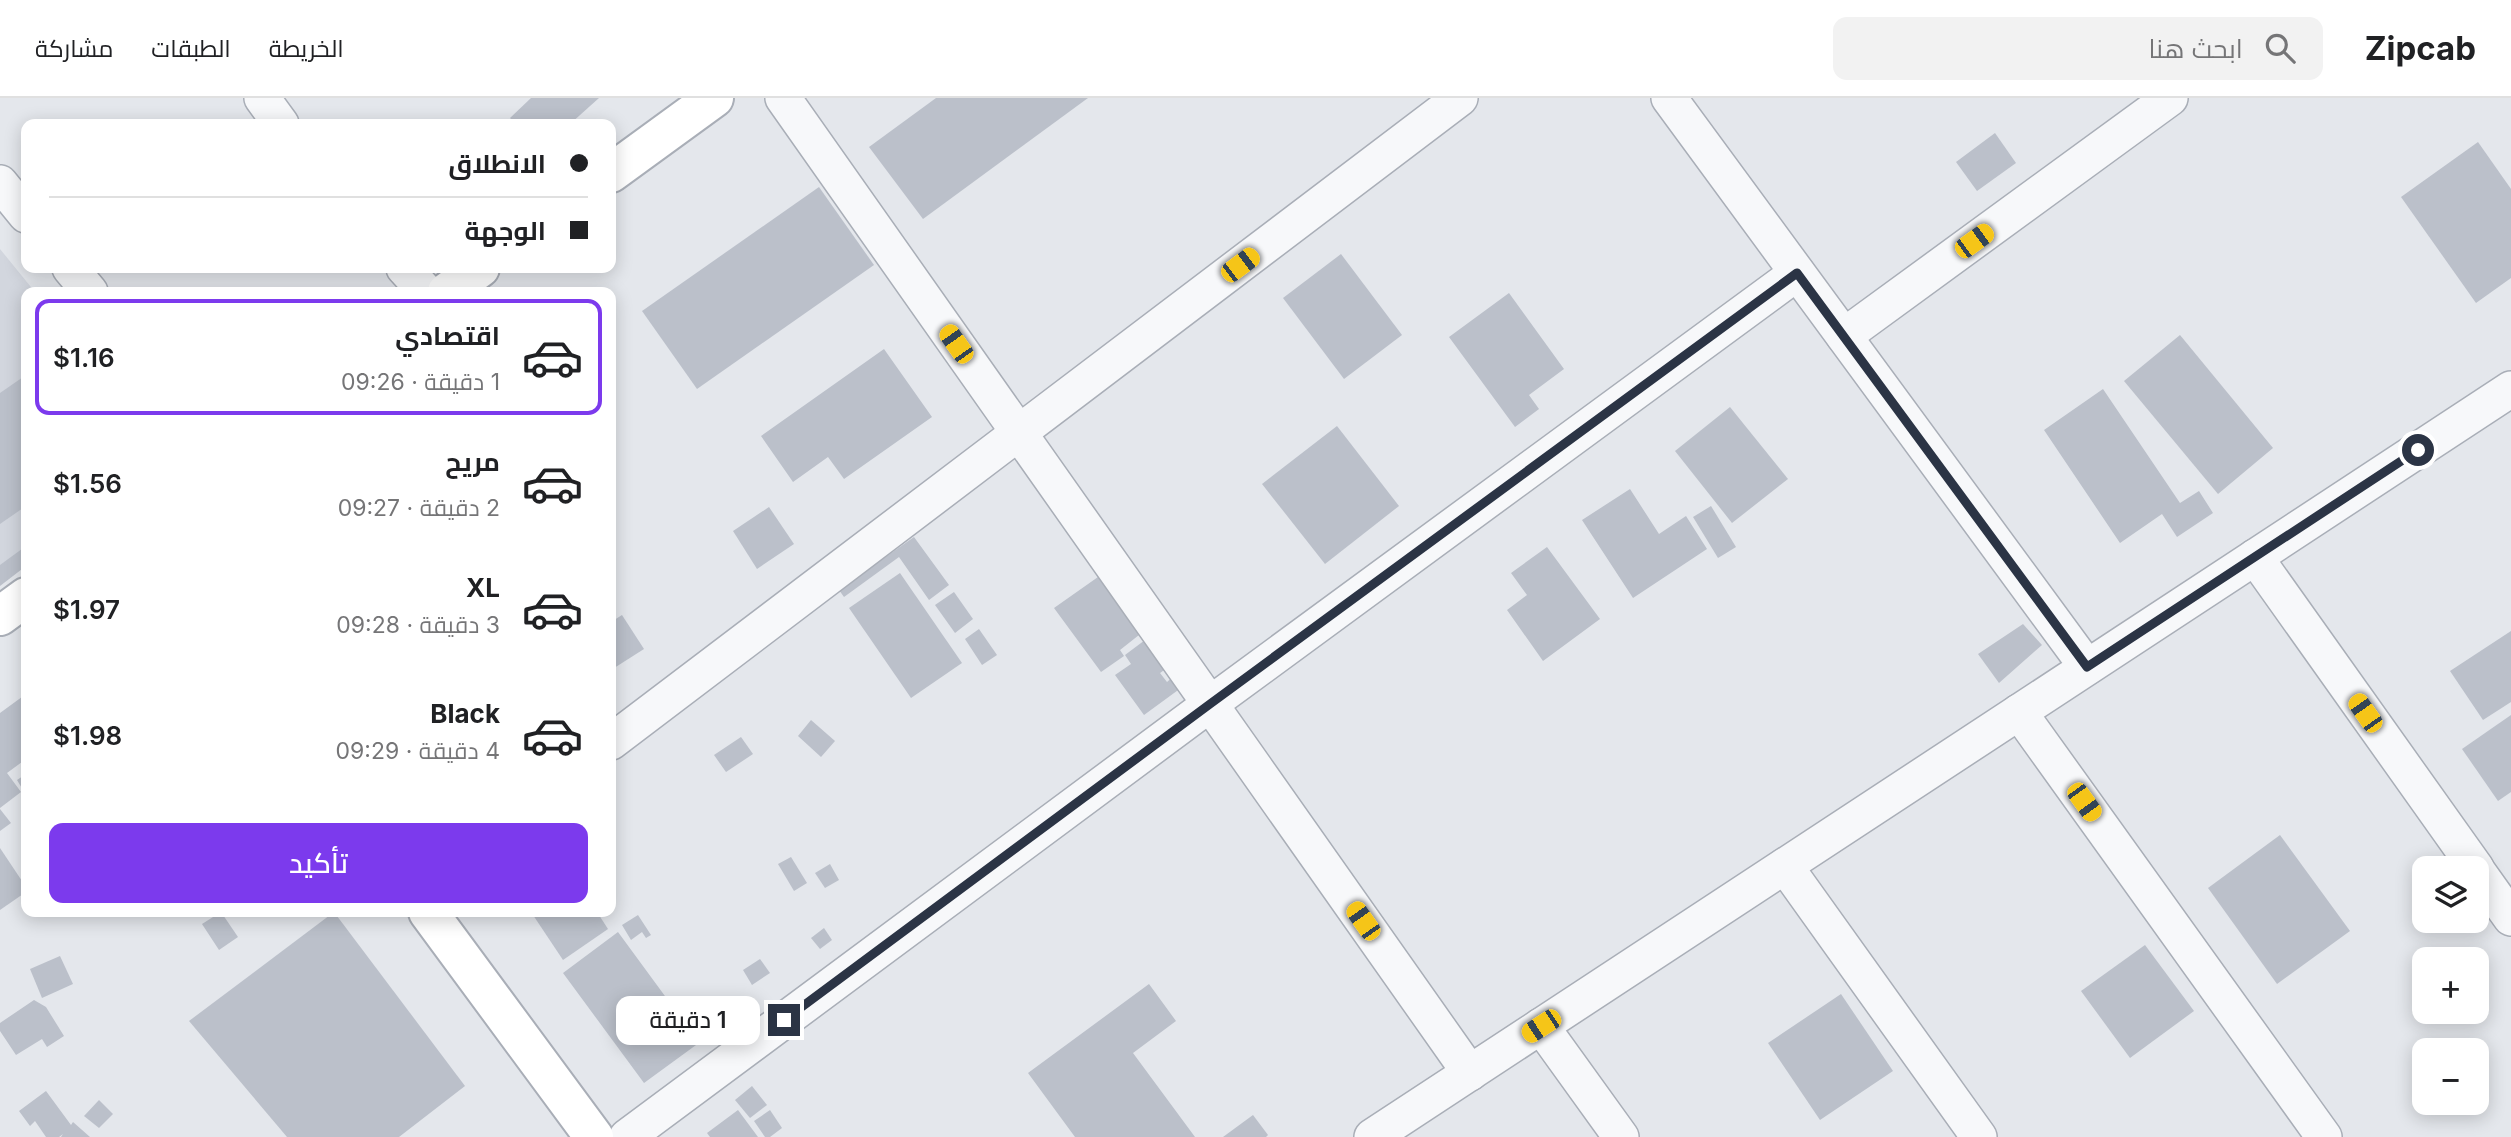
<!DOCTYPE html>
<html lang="ar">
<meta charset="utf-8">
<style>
body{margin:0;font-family:Inter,Cairo,sans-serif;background:#f2f2f2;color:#202124;direction:rtl;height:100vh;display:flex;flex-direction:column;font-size:26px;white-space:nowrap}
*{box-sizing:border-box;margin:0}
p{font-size:23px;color:#757577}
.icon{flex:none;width:38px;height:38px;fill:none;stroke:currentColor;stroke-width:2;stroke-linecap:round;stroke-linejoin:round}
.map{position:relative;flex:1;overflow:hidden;direction:ltr}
.panel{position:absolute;left:21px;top:189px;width:595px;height:630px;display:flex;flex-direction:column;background:#fff;border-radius:14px;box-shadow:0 4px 18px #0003;direction:rtl}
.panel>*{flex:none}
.top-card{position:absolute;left:21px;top:21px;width:595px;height:154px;border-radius:14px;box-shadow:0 4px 18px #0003;direction:rtl;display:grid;align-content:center;height:154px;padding:0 28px;background:#fff}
.fabs{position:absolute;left:2412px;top:758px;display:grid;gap:14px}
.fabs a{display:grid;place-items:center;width:77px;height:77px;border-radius:14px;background:#fff;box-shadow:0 4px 18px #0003;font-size:35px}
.end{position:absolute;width:32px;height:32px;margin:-16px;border:9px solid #2b3445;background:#fff;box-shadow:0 0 0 4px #fff}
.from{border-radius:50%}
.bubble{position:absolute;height:49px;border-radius:14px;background:#fff;box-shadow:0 4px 18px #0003;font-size:23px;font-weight:600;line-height:49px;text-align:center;direction:rtl}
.car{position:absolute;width:21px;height:42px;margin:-21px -10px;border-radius:9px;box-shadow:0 0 5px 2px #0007;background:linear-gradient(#f5c518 24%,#345 0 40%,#f5c518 0 76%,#345 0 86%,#f5c518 0)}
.top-card b{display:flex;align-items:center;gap:24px;height:66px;font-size:26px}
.top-card b+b{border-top:2px solid #e0e0e0}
.top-card i{width:18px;height:18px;background:#202124}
ul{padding:12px 0 0;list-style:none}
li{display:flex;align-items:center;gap:21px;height:116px;margin:0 14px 10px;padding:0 14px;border:4px solid transparent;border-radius:14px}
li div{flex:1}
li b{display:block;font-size:26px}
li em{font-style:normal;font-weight:600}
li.on{border-color:#7c3aed}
li>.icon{width:63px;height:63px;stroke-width:1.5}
.action{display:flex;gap:14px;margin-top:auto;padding:14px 28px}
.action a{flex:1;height:80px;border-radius:14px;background:#7c3aed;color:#fff;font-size:28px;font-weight:600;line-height:80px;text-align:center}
header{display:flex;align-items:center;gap:42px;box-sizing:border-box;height:98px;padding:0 35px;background:#fff;border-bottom:2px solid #e0e0e0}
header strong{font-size:33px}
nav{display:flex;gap:38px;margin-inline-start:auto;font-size:24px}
.search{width:490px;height:63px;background:#f2f2f2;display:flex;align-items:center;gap:18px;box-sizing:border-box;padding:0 24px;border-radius:14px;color:#757577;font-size:26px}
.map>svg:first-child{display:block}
</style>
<header>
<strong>Zipcab</strong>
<div class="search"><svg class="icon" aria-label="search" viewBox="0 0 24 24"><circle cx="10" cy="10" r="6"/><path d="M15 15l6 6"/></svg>ابحث هنا</div>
<nav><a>الخريطة</a><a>الطبقات</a><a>مشاركة</a></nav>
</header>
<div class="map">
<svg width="2511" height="1039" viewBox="0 0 2511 1039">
<rect width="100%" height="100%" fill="#e4e7ec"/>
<polygon fill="#d2d6de" points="0,151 35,194 26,194 26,458 0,476"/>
<g fill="#bbc0ca">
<polygon points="531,0 599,0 570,26 516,26 510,20"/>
<polygon points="936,0 1088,0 923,121 869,49"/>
<polygon points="1995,35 2016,65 1977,93 1956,64"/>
<polygon points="2478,44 2511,91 2511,180 2476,205 2401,99"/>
<polygon points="819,89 874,167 697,291 642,213"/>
<polygon points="1341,156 1402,237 1344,281 1283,200"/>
<polygon points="1509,195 1564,271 1529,297 1539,311 1515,329 1449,239"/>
<polygon points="2180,237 2273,350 2218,396 2124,283"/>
<polygon points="884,251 932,319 844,381 828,359 793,384 761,338"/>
<polygon points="26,277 26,408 0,426 0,295"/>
<polygon points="2103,291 2180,405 2199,393 2213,415 2177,439 2162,416 2120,445 2044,332"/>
<polygon points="1730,309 1788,381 1732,425 1675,353"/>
<polygon points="1337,328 1399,408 1325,466 1262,386"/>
<polygon points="1630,391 1659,436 1686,418 1707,451 1633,500 1582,422"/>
<polygon points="1711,408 1736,449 1718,460 1693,419"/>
<polygon points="769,409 794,446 757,471 733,433"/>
<polygon points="914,439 949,487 929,502 899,459 844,499 839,492"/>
<polygon points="26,448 26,468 0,488 0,467"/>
<polygon points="1547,449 1600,521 1543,563 1507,512 1527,497 1511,475"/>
<polygon points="900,475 962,565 911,600 849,510"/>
<polygon points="1098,479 1139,537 1120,552 1124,558 1101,574 1054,510"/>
<polygon points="954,494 973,521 955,535 935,507"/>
<polygon points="622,517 644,551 611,572 611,524"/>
<polygon points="2023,526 2042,547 1999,585 1978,556"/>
<polygon points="979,531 997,557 982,567 965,541"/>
<polygon points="2511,533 2511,604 2483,622 2450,573"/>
<polygon points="1153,536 1174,565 1160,575 1167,584 1177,575 1185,587 1144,617 1115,577 1131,566 1125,557"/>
<polygon points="26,596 26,661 7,675 21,694 0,710 0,615"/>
<polygon points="2511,617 2511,694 2498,703 2462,651"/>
<polygon points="811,622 835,643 821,659 798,638"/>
<polygon points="741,639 753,656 726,674 714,657"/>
<polygon points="26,676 26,697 17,682"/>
<polygon points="0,711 11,725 0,733"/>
<polygon points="2280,737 2350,833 2277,886 2208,790"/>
<polygon points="0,750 26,789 26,794 0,812"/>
<polygon points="791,759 807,785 794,793 778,766"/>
<polygon points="830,766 839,782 825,790 815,775"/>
<polygon points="221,814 238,839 219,852 202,826"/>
<polygon points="334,814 465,988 399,1039 287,1039 189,923"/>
<polygon points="531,814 597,814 608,831 563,862"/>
<polygon points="638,817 651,837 646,840 642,834 631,842 622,827"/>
<polygon points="824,830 832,842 820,851 811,840"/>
<polygon points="618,834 684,924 693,921 707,939 644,985 563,875"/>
<polygon points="2145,847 2194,913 2130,960 2081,893"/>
<polygon points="60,858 73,886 42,900 30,871"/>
<polygon points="760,861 770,875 752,887 743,872"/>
<polygon points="1149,886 1176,923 1133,955 1195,1039 1075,1039 1028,975"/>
<polygon points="1841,896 1893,973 1820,1022 1768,945"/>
<polygon points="34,902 46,909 64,938 47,949 42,941 16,957 0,933 0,925"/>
<polygon points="752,988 767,1007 750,1020 735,1002"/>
<polygon points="46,993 71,1027 73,1024 90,1039 61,1039 63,1036 59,1039 46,1039 35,1023 30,1028 19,1013"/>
<polygon points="99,1002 113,1016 99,1030 84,1018"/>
<polygon points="738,1012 758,1039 710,1039 707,1035"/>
<polygon points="770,1012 782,1030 770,1039 765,1039 754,1023"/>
<polygon points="1253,1017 1268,1037 1266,1039 1223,1039"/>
</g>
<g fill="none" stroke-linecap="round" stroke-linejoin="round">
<defs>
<g id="street">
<polyline points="262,0 281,26"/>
<polyline points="783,0 1470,975"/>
<polyline points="1669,0 2087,569"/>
<polyline points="0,85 26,117"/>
<polyline points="70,170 90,194"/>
<polyline points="404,170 426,194"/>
<polyline points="1844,238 2170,0"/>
<polyline points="2255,459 2476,770"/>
<polyline points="2019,614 2324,1039"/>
<polyline points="611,644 1460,0"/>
<polyline points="1785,768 1979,1039"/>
<polyline points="2476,771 2511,820"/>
<polyline points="1541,928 1621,1039"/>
<polyline points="627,1039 1210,606 1797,175"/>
<polyline points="1372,1039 2511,291"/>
</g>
<g id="secondary">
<polyline points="611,75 714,0"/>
<polyline points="447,194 480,170"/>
<polyline points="0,518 26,499"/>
<polyline points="428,814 594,1039"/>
</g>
</defs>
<use href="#street" stroke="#a9aeb7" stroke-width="38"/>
<use href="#secondary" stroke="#a9aeb7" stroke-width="42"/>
<use href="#street" stroke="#f7f8fa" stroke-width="35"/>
<use href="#secondary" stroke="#fff" stroke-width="38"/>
</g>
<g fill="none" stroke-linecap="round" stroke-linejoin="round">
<polyline stroke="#2b3445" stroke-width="9" points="784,922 1210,606 1797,175 2087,569 2418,352"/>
</g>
</svg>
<div class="fabs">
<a><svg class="icon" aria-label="layers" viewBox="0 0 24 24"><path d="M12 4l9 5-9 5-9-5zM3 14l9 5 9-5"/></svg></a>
<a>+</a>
<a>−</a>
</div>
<i class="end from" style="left:2418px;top:352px"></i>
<i class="end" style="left:784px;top:922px"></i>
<div class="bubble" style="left:616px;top:898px;width:144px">1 دقيقة</div>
<i class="car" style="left:1974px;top:143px;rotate:54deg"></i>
<i class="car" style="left:1240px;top:167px;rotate:53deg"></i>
<i class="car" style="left:956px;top:246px;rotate:325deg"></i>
<i class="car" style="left:2365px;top:615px;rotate:325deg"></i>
<i class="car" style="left:2084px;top:704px;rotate:144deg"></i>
<i class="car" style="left:1363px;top:823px;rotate:325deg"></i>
<i class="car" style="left:1541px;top:928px;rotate:237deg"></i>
<div class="top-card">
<b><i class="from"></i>الانطلاق</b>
<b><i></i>الوجهة</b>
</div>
<section class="panel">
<ul>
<li class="on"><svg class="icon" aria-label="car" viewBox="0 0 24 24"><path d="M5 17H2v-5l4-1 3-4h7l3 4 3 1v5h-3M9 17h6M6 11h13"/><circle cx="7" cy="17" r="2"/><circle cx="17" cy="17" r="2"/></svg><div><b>اقتصادي</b><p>1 دقيقة · 09:26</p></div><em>$1.16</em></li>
<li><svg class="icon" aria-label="car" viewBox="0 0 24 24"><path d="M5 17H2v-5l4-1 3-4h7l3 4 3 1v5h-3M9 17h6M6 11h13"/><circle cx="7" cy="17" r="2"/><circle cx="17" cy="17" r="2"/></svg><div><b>مريح</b><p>2 دقيقة · 09:27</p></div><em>$1.56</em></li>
<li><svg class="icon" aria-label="car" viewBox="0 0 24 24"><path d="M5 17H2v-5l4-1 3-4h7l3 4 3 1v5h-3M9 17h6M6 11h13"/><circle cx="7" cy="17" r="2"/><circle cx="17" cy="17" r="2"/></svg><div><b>XL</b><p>3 دقيقة · 09:28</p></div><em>$1.97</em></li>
<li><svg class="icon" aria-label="car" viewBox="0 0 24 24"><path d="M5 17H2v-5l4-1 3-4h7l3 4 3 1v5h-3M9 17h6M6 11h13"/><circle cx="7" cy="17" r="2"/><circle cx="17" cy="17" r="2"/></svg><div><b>Black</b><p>4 دقيقة · 09:29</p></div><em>$1.98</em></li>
</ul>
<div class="action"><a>تأكيد</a></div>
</section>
</div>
